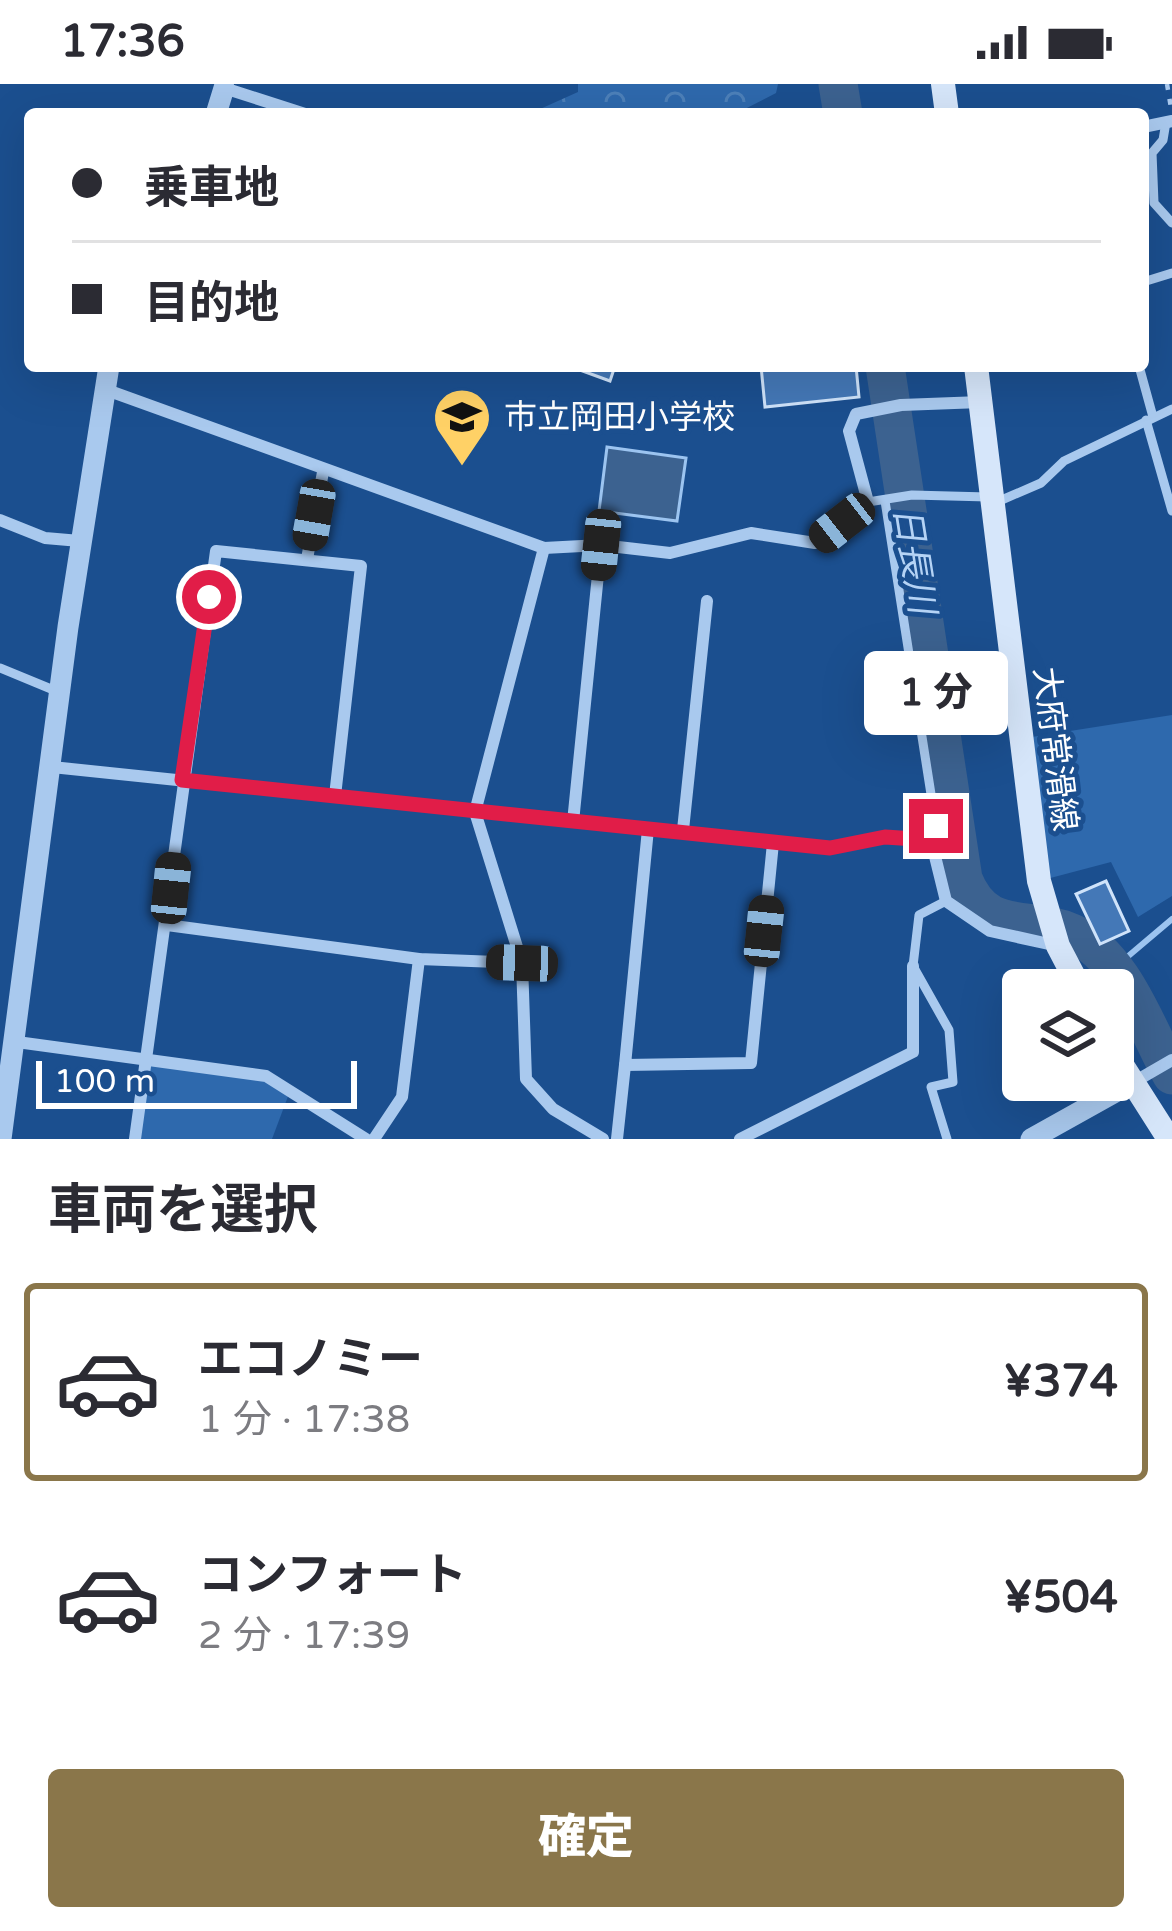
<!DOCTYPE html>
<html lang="ja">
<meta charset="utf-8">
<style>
body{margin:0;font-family:"Varela Round","Noto Sans JP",sans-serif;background:#f2f2f3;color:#2b2b33;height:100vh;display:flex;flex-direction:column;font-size:45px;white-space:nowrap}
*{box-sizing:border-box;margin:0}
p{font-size:39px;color:#7c7c81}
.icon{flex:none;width:66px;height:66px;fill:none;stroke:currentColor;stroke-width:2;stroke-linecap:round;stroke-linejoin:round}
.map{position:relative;height:1055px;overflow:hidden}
.side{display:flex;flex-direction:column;background:#fff;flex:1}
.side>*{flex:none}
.hud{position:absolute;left:24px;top:24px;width:1125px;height:264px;border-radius:12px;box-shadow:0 12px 48px #0002;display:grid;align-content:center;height:264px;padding:0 48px;background:#fff}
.controls{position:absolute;left:1002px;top:885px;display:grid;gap:24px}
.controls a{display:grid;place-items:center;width:132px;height:132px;border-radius:12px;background:#fff;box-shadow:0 12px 48px #0002;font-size:60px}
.scale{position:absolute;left:36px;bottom:30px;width:321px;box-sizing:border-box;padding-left:12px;border:6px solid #fff;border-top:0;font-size:33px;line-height:42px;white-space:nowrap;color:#fff;-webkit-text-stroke:9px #1b4f8f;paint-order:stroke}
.end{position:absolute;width:54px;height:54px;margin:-27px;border:15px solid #e11d48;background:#fff;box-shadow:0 0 0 6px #fff}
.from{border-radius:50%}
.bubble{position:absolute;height:84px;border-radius:12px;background:#fff;box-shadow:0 12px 48px #0002;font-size:39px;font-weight:800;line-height:84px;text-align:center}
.car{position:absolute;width:36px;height:72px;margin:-36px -18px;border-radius:15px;box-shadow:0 0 9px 3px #0007;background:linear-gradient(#222 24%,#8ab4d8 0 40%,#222 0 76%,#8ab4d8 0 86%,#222 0)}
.hud b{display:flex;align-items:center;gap:42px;height:114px;font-size:45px}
.hud b+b{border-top:3px solid #e1e1e2}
.hud i{width:30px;height:30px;background:#2b2b33}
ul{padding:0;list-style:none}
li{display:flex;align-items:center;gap:36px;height:198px;margin:0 24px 18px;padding:0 24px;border:6px solid transparent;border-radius:12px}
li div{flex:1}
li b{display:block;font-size:45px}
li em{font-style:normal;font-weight:800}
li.active{border-color:#8a764a}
li>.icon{width:108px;height:108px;stroke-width:1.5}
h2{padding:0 48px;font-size:54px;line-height:144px}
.cta{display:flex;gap:24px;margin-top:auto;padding:24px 48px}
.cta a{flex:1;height:138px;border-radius:12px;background:#8a764a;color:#fff;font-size:48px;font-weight:800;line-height:138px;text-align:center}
.status{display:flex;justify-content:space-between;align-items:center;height:84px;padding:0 60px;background:#fff;direction:ltr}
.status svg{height:33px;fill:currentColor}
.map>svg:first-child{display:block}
</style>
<div class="status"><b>17:36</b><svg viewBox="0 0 49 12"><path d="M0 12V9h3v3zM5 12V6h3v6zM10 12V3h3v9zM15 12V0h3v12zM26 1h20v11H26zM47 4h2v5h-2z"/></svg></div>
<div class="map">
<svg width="1172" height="1055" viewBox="0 0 1172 1055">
<defs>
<pattern id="forest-crowns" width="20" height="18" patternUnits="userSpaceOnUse" patternTransform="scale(3)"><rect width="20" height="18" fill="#2e69ad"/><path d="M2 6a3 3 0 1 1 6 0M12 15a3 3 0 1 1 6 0" fill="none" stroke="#4d80b9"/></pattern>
</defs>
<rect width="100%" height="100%" fill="#1b4f8f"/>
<g fill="#2e69ad">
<polygon points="1172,631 1172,812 1138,833 1111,778 1039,797 1019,655"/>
<polygon points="145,977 266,992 290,1007 272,1055 135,1055"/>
</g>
<polygon fill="url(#forest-crowns)" points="578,0 778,0 776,9 735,30 529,30 578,8"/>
<polygon fill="#3c6290" stroke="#9cc4f0" stroke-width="3" points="607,363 686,374 677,437 599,427"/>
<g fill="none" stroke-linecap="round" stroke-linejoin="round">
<polyline stroke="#9cc4f0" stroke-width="6" points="1113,885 1172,835"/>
<g stroke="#3c6290" stroke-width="39">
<polyline points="838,0 843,30"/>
<path d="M885,282L963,795C986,853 1029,830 1072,849C1123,871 1147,946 1172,991"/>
</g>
</g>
<g fill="#4478b7" stroke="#cfe3fa" stroke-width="3">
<polygon points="569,282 615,282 610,297"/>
<polygon points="761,282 856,282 859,313 765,323"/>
<polygon points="1106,797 1129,847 1100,860 1076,810"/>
</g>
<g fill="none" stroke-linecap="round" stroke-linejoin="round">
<polyline stroke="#a9c9ee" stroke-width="4.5" stroke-dasharray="6 9" stroke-linecap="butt" points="1167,0 1171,24"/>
<g stroke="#a9c9ee" stroke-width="9">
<polyline points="1166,38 1163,56 1152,69 1154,119 1172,139"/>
<polyline points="1143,198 1172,189"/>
<polyline points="1139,282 1153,333"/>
<polyline points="1146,336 1172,427"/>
<polyline points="885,417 936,742 931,756"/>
<polyline points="868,418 912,411 988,413"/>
<polyline points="997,418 1041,399 1064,377 1172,325"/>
<polyline points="0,584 56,607"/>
<polyline points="946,817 919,831 913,882 949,946 953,998 931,1003 947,1055"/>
</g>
<g stroke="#a9c9ee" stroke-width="12">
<polyline points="221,3 305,30"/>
<polyline points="1143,43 1172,37"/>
<polyline points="104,305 544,464 601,461 670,469 751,449 815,459 868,418 849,347 856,330 901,321 981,318"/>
<polyline points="0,436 45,454 80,457"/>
<polyline points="544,464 475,728 522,879 526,995 553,1025 603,1055"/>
<polyline points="307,475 323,388"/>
<polyline points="52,683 830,764 885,753 931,756 946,817 990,847 1058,862"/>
<polyline points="573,738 601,461"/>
<polyline points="648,745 625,981 751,979 773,759"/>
<polyline points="683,746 707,517"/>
<polyline points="167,841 419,875 522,879"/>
<polyline points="17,958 266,992 366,1055"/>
<polyline points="1134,998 1172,976"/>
<polyline points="135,1055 216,467 361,482 335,712"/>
<polyline points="374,1055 402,1013 419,875"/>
<polyline points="617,1055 625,981"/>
<polyline points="740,1055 913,968 913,882"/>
</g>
<g stroke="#a9c9ee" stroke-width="21">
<polyline points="216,30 224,4"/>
<polyline points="1,1055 68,543 109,282"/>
<polyline points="1031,1055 1133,998"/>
</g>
<g stroke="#d6e6fa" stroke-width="24">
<polyline points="943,0 947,30"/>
<polyline points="976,282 1039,797 1058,862 1081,906"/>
<polyline points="1113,967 1169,1055"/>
</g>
</g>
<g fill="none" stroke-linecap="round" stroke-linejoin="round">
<polyline stroke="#e11d48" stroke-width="15" points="209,513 182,696 830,764 885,753 931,756 936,742"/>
</g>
<defs>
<symbol id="school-pin" viewBox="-11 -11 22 30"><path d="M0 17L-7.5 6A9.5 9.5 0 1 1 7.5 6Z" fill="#ffd166" stroke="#1b4f8f"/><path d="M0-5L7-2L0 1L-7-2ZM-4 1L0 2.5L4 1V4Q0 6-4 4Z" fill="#111"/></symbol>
</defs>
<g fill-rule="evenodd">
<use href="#school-pin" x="429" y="300" width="66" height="90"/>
</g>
<g text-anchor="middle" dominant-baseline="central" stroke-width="10" stroke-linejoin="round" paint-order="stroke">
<g font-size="33" fill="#fff" stroke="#1b4f8f" text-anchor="start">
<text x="504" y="333">市立岡田小学校</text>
</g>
<g font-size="33" fill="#fff" stroke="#1b4f8f">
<text transform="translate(1055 665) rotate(83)">大府常滑線</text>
</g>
<g font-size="36" font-style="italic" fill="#b5d3f5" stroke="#1b4f8f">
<text transform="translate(914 476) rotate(81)">日長川</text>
</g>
</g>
</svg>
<div class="controls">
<a><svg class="icon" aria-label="layers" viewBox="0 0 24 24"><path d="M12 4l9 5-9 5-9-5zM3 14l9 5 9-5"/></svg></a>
</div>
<div class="scale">100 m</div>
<i class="end from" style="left:209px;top:513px"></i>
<i class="end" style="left:936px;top:742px"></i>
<div class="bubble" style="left:864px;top:567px;width:144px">1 分</div>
<i class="car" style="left:314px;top:431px;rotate:190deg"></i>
<i class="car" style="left:842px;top:439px;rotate:232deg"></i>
<i class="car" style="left:601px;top:461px;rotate:186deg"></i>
<i class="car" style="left:171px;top:804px;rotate:6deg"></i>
<i class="car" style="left:764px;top:847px;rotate:6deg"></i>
<i class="car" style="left:522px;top:879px;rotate:272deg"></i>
<div class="hud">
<b><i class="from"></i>乗車地</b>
<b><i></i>目的地</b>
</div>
</div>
<section class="side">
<h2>車両を選択</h2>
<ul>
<li class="active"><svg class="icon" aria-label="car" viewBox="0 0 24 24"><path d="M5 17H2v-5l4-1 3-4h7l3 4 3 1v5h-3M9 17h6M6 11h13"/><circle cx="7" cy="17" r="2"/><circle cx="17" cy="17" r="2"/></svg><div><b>エコノミー</b><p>1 分 · 17:38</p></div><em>¥374</em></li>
<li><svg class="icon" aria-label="car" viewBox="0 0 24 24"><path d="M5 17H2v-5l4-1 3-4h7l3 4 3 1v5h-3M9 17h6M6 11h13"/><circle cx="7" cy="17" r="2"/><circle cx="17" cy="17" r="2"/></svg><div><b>コンフォート</b><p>2 分 · 17:39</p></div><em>¥504</em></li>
</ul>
<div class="cta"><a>確定</a></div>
</section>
